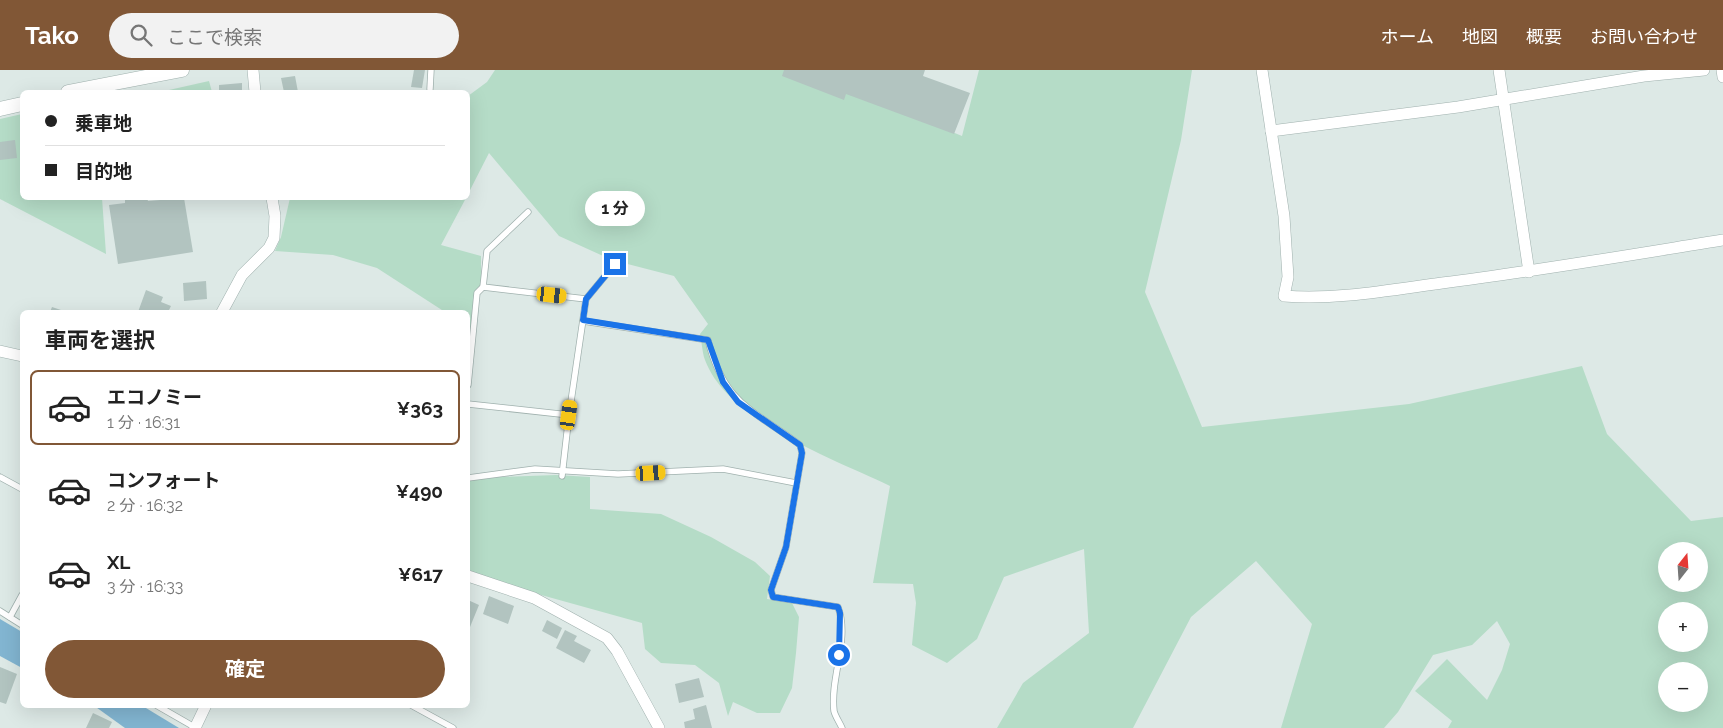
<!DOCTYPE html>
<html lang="ja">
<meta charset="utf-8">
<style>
body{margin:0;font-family:Raleway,"Noto Sans JP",sans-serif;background:#f2f2f2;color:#222;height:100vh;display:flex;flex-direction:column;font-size:19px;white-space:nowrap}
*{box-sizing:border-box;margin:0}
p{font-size:16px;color:#767676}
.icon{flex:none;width:28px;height:28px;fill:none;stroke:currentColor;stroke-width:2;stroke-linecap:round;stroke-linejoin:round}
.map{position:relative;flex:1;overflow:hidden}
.drawer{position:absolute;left:20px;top:240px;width:450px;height:398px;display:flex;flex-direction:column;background:#fff;border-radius:8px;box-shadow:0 5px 20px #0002}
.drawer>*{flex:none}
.top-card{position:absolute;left:20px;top:20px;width:450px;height:110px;border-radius:8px;box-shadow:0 5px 20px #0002;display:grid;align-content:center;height:110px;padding:0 25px;background:#fff}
.needle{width:32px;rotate:17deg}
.fabs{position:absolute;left:1658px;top:472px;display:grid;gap:10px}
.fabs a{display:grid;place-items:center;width:50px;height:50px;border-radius:50%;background:#fff;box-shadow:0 5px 20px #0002;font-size:25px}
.end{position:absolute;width:22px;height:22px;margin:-11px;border:6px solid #1a73e8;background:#fff;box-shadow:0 0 0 2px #fff}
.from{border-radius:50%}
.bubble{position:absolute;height:35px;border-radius:18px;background:#fff;box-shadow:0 5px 20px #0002;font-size:16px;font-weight:700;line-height:35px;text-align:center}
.car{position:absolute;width:15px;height:30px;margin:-15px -8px;border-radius:6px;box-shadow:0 0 4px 1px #0007;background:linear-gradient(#f5c518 24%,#345 0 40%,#f5c518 0 76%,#345 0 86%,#f5c518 0)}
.top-card b{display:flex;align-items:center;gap:18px;height:48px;font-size:19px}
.top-card b+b{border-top:1px solid #e0e0e0}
.top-card i{width:12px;height:12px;background:#222}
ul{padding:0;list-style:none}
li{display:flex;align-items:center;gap:15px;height:75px;margin:0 10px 8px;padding:0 15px;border:2px solid transparent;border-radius:8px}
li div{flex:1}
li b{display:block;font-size:19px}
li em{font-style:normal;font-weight:700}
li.active{border-color:#815736}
li>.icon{width:45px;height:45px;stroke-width:1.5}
h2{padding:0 25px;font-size:22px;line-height:60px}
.action{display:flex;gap:10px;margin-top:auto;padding:10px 25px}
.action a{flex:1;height:58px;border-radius:30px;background:#815736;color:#fff;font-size:20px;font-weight:700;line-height:58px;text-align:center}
header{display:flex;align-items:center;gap:30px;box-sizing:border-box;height:70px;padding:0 25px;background:#815736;color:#fff}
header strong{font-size:24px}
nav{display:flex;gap:28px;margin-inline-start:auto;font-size:18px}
.search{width:350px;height:45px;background:#f2f2f2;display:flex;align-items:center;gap:12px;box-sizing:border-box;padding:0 18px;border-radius:28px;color:#767676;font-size:19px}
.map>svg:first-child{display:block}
</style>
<header>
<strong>Tako</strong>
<div class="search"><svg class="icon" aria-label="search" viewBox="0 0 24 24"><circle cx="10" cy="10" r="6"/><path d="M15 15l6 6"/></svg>ここで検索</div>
<nav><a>ホーム</a><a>地図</a><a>概要</a><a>お問い合わせ</a></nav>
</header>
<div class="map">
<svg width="1723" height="658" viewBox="0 0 1723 658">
<rect width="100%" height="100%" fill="#dde9e6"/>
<g fill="#b5dcc7" fill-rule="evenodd">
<path d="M495,0H801L962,66L979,0H1192L1181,70L1145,222L1202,357L1409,334L1582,296L1607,364L1691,451L1723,447V658H1448L1452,651L1415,621L1447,589L1487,630L1502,600L1510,574L1497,551L1472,575L1433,585L1398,642L1384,658H1281L1312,554L1256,491L1191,547L1133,658H997L1023,613L1089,563L1084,479L1004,507L977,569L947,593L912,575L916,533L913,514L873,513L890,416C834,389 728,352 705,290C702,282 702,272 700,264L708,254L674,206L612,190L559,166L489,83L468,124V26L487,12ZM1666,481H1699V514H1666ZM1666,541H1699V574H1666ZM1666,601H1699V634H1666Z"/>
<polygon points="209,11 212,22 160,22"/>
<polygon points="22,44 22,128 102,128 106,184 0,129 0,49"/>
<polygon points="290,128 466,128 441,175 481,186 481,220 476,220 468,286 468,242 445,242 377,198 333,185 275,181 281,167"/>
<polygon points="556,405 590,407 590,439 661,444 711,467 755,492 770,506 767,529 792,533 799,547 796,583 792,618 780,643 757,643 733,632 728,646 719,613 695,595 661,593 645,579 642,553 487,510 468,499 468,408"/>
</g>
<g fill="#82b5d1">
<polygon points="0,549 22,562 22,598 0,586"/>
<polygon points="93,635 141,635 179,658 125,658"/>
</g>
<g fill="#b2c4c0">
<polygon points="414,0 425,0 422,18 411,17"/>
<polygon points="784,0 925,0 923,6 970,23 954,64 846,24 844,30 782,6"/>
<polygon points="295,6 298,22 284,22 281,8"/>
<polygon points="242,13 242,22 219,22 219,15"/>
<polygon points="15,70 17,88 0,90 0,72"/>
<polygon points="125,128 147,128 148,131 184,128 193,182 118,194 109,135 125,133"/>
<polygon points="206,211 207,229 184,231 183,213"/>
<polygon points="146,220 163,227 161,232 171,236 168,242 138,242"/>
<polygon points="52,237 67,242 50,242"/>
<polygon points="489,526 514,536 508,554 483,544"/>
<polygon points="468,530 479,535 470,557 468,556"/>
<polygon points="547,550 562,558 557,569 542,561"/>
<polygon points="565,560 577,566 574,571 591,580 584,593 556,578"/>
<polygon points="0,597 17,604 6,634 0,632"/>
<polygon points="699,608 704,627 679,633 675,614"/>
<polygon points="706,635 712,658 685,658 684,652 695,649 693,639"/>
<polygon points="93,643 112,652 109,658 86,658"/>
</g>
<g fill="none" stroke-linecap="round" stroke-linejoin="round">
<defs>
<g id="service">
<polyline points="430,19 431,0"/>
<polyline points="483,217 586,229 569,345"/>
<polyline points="586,229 615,194"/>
<path d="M583,251L708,270C724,334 752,339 800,375L802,383L786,477L771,520L773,527L838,537C850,569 830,607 834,641C835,646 840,653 842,658"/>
<polyline points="468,315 477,223 483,217 487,181 528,142"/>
<polyline points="468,334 569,345 562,406"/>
<polyline points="0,407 22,419"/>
<polyline points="468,408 535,399 618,404 723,399 796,413"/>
<polyline points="0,541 22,555"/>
<polyline points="10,547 22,525"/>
<polyline points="156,635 196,658"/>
<polyline points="411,635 453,658"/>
</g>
<g id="minor">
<polyline points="253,0 255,22"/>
<path d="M1262,0L1284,146L1288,207L1284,226C1337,230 1390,220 1442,213C1536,201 1630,185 1723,170"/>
<polyline points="1499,0 1529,202"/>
<polyline points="1722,0 1723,7"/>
<polyline points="1271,61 1458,37 1644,6 1704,0"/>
<polyline points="222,242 242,205 269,178 274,168 275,146 272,128"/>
<polyline points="0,281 22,286"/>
<polyline points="468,506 534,528 607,568 617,581 659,658"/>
<polyline points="195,658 206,635"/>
</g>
<g id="tertiary">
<polyline points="68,22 182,0"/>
<polyline points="0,39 22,34"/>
</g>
</defs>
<use href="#service" stroke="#a0b1ae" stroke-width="7"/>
<use href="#minor" stroke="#a0b1ae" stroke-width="12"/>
<use href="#tertiary" stroke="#a0b1ae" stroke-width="15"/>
<use href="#service" stroke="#fff" stroke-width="5.5"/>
<use href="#minor" stroke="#fff" stroke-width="11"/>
<use href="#tertiary" stroke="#fff" stroke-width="14"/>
</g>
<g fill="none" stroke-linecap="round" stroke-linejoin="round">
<polyline stroke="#1a73e8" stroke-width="6" points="615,194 586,229 583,250 708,270 723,312 738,332 800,375 802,383 786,477 771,520 773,527 838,537 840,543 839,585"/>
</g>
</svg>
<div class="fabs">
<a><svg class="needle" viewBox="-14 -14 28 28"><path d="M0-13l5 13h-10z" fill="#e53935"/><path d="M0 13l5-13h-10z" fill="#767676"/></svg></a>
<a>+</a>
<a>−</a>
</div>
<i class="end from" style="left:839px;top:585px"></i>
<i class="end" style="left:615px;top:194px"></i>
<div class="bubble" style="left:585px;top:121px;width:60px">1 分</div>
<i class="car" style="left:552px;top:225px;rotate:96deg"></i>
<i class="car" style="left:569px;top:345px;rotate:8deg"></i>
<i class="car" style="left:651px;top:403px;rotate:87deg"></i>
<div class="top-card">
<b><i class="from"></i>乗車地</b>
<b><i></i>目的地</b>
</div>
<section class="drawer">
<h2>車両を選択</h2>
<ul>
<li class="active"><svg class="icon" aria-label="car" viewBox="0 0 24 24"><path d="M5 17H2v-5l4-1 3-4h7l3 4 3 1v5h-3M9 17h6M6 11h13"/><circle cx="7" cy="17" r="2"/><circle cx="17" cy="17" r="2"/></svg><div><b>エコノミー</b><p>1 分 · 16:31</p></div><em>¥363</em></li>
<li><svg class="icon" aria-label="car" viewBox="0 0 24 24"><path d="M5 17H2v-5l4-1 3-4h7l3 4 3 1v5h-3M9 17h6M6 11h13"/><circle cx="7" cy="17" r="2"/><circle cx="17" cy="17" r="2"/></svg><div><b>コンフォート</b><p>2 分 · 16:32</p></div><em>¥490</em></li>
<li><svg class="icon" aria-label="car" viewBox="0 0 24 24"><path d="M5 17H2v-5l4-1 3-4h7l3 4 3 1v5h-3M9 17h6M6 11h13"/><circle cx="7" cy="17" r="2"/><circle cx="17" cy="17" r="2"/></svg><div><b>XL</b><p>3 分 · 16:33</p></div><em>¥617</em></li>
</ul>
<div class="action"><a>確定</a></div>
</section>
</div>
